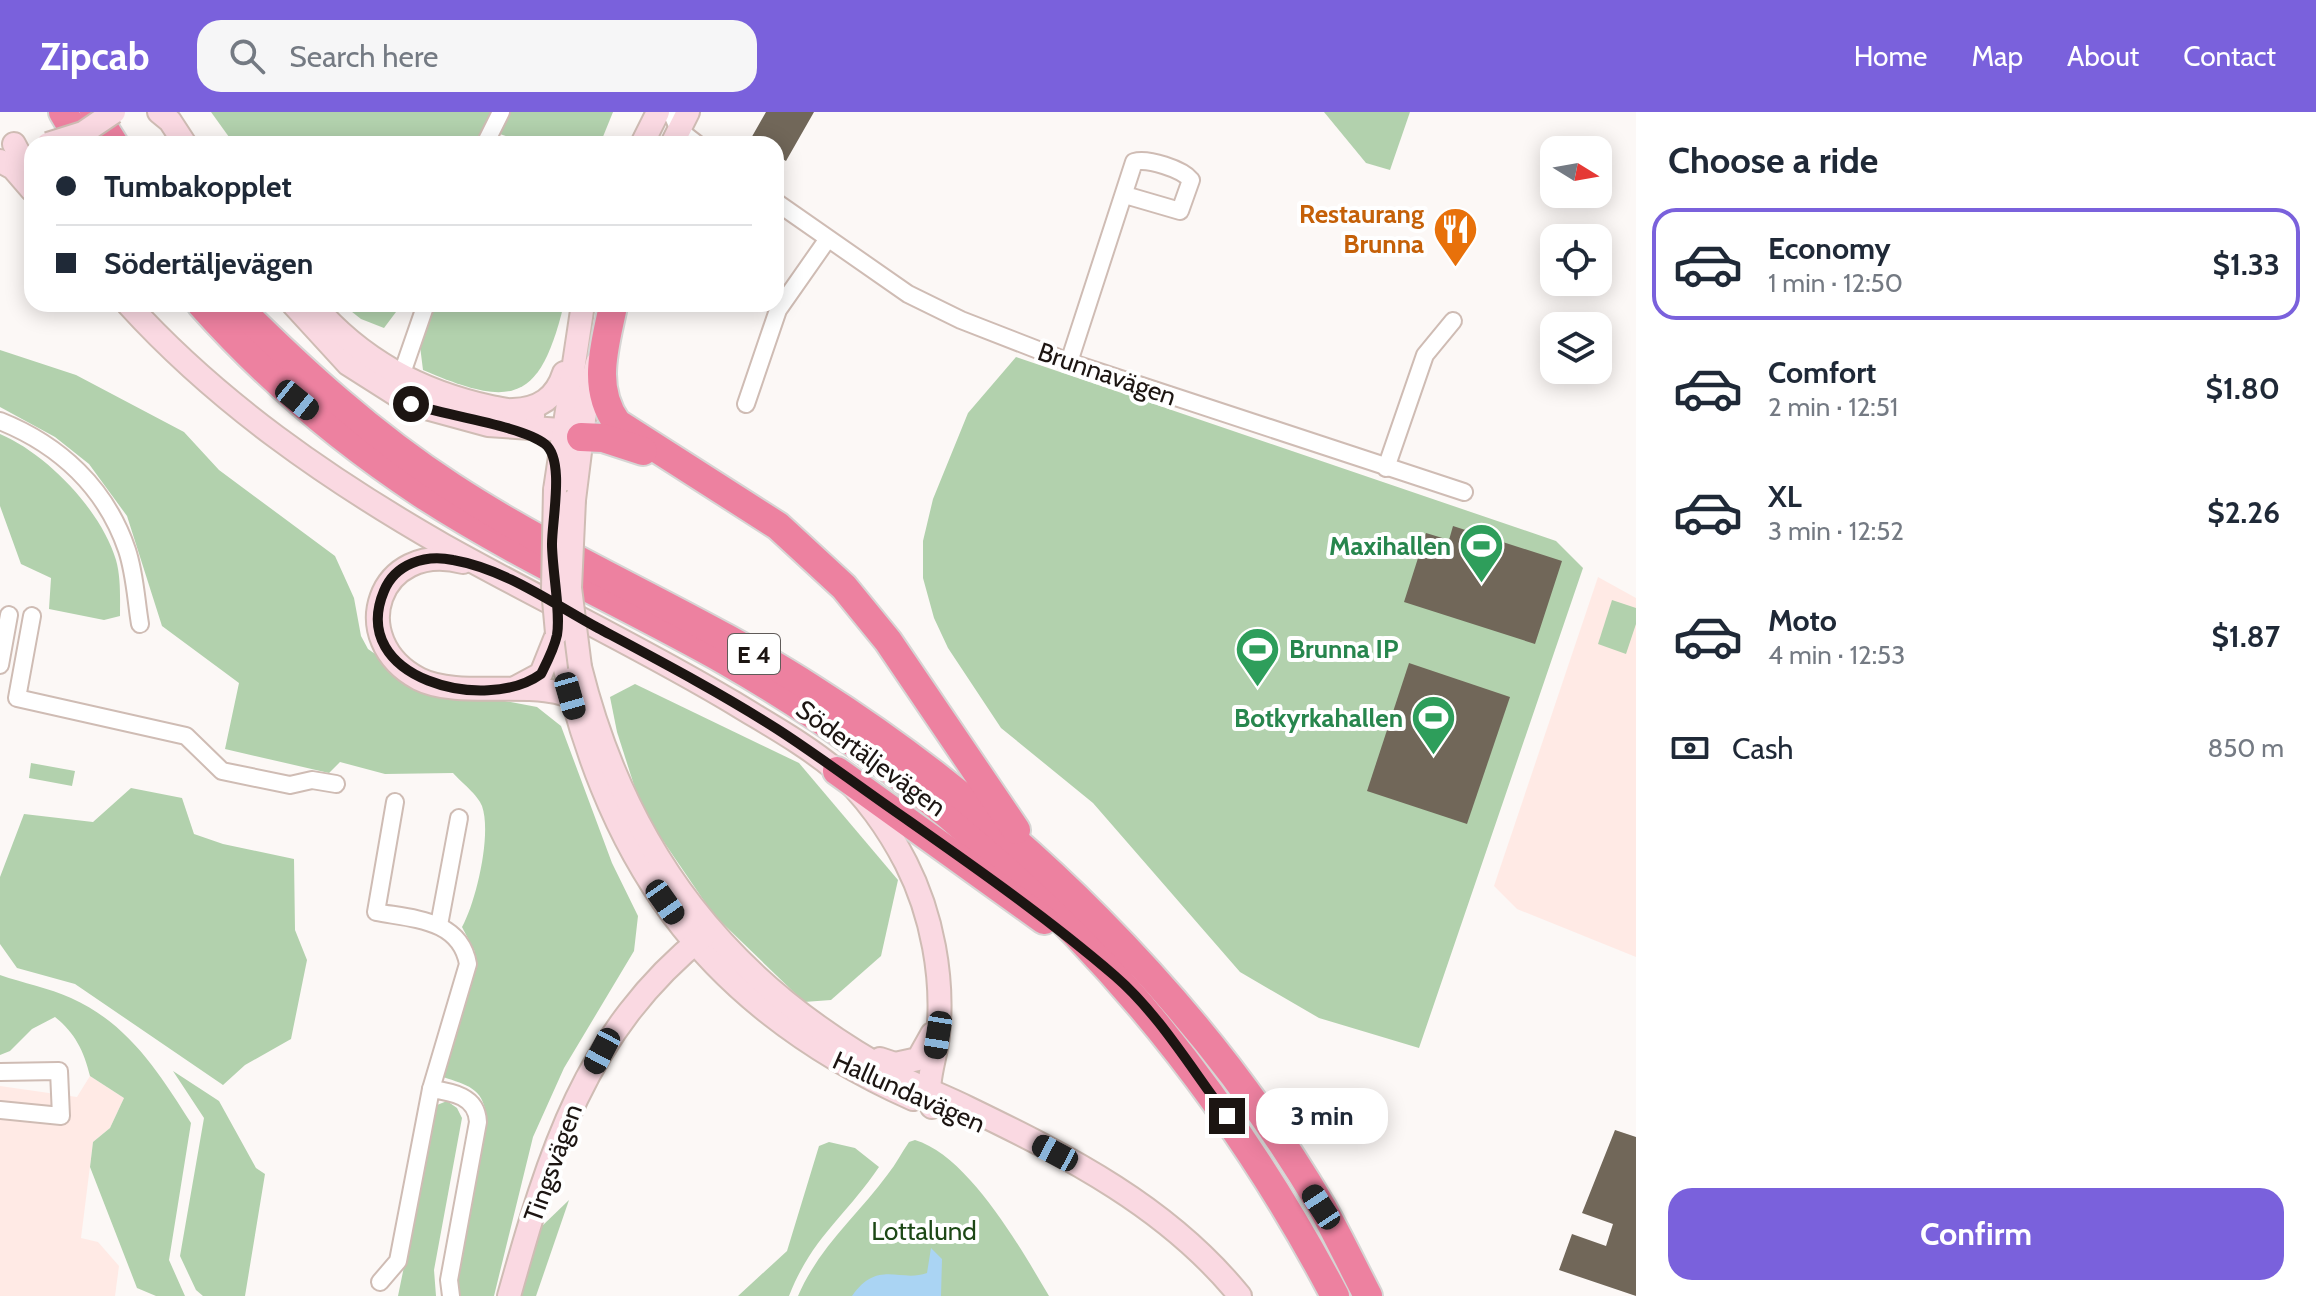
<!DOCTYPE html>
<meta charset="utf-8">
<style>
body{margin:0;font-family:Cabin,sans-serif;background:#f6f6f7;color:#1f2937;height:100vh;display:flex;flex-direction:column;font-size:30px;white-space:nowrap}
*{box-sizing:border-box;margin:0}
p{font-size:26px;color:#747a83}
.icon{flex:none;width:44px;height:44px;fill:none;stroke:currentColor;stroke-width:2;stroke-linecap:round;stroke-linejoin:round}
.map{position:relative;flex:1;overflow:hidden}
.sheet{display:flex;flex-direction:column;background:#fff;width:680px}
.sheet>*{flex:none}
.top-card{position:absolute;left:24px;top:24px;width:760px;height:176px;border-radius:24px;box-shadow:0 4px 20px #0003;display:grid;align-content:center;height:176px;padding:0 32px;background:#fff}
.needle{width:52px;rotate:101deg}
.buttons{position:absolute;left:1540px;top:24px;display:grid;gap:16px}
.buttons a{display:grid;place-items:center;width:72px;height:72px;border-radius:16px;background:#fff;box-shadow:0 4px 20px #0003;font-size:40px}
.end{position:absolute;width:36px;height:36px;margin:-18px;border:10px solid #1c1512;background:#fff;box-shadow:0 0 0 4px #fff}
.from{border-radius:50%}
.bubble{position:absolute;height:56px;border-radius:24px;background:#fff;box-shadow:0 4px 20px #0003;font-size:26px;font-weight:800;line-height:56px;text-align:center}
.car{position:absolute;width:24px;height:48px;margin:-24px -12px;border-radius:10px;box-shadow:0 0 6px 2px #0007;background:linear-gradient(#222 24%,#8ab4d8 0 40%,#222 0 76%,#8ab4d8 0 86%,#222 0)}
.top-card b{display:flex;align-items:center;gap:28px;height:76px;font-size:30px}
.top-card b+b{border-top:2px solid #e0e1e3}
.top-card i{width:20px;height:20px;background:#1f2937}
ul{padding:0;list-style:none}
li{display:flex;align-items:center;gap:24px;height:112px;margin:0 16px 12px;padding:0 16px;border:4px solid transparent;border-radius:24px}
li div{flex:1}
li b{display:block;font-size:30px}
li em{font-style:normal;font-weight:800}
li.selected{border-color:#7a61dc}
li>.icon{width:72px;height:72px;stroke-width:1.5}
h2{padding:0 32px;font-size:36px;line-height:96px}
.pay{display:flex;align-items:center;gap:20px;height:88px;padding:0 32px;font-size:30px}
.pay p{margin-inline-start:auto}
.button{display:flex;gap:16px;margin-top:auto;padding:16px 32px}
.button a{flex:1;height:92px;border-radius:24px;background:#7a61dc;color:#fff;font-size:32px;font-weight:800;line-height:92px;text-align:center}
header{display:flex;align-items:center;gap:48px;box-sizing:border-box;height:112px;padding:0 40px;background:#7a61dc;color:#fff}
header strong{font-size:38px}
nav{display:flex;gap:44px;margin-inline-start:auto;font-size:28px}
.search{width:560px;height:72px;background:#f6f6f7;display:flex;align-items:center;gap:20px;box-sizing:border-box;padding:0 28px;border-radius:24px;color:#747a83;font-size:30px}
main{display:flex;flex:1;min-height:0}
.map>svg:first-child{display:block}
</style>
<header>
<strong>Zipcab</strong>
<div class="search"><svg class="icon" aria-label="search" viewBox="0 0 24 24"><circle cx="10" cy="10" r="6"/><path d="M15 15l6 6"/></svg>Search here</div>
<nav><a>Home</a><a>Map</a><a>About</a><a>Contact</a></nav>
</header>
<main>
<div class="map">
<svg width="1636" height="1184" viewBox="0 0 1636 1184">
<rect width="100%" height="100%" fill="#fcf8f6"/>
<g fill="#ffeae5">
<polygon points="1598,465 1636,486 1636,845 1517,797 1494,774"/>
<polygon points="90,964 124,986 110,1016 93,1030 81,1126 98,1130 119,1154 115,1184 0,1184 0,974 77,985"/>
</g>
<g fill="#b2d1ad">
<polygon points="211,0 491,0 476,32 234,32"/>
<polygon points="508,0 613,0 600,32 528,32 497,21"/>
<polygon points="1324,0 1410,0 1390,58 1366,51"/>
<polygon points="342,192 402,192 384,216 361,207"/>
<path d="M433,192H564C540,290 513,297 423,258L420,234Z"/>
<path d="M0,238L76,263L184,320L219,358L335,444L354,486L361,524L368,537L432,582L479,584L537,595L561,614L612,751L638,804L634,839L564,956L533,1025L494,1184H460L455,1170L486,1003C483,976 467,973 443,965L475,855V840L462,815C476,790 492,722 482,694C478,683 461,670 453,661L385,662L340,650L329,661L225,637L239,571L162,514L127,404L89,352L55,325L0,295Z"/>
<polygon points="1016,245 1556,429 1583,456 1419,936 1319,906 1240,860 1093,691 1001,616 948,536 934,506 923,466 923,429 933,387 968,301"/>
<path d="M0,322C47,342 101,398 116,448C121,466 120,486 120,504L104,508L49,497L51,466L21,452L0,394Z"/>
<polygon points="1612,488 1636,496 1636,512 1626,542 1598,532"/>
<polygon points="635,572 799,651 898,768 881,844 831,888 804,890 713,802 642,698 617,620 610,585"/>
<polygon points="31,651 75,659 72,674 29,666"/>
<polygon points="131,676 182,686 194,722 223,732 294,747 295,818 307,848 291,927 245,953 223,973 75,872 17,856 0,832 0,765 24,702 93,710"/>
<path d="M0,863C23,871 49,876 71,886C129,912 159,961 191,1011L169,1148L185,1184H156L137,1176L90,1055L93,1030L110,1016L124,986L90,964C84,939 75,921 55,905L32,917L10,939L0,943Z"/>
<polygon points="173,959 219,989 256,1056 265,1062 245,1184 203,1184 196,1178 180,1144 204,1006"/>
<polygon points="447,989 457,996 462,1006 434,1158 436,1184 398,1184 437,993"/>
<path d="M915,1028C969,1044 1021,1137 1049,1184H798C819,1135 857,1104 888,1062C896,1052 902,1040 909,1030Z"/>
<path d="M829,1030L855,1036L879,1055C846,1104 812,1125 789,1184H738L787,1139L819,1034Z"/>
<polygon points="569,1088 536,1184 521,1184 540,1116"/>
</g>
<path fill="#aad4f3" d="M931,1136L942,1147L941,1184H852C878,1147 900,1171 927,1161Z"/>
<g fill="#716759">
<polygon points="766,0 814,0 786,49 776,43 776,32 757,32 750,28"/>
<polygon points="1453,414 1562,449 1535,532 1404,490 1426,421 1449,428"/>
<polygon points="1409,551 1510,585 1467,712 1367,679"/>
<polygon points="1615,1018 1636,1025 1636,1184 1559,1158 1572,1122 1606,1134 1613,1112 1582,1101"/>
</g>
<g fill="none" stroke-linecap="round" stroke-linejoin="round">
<defs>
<g id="street">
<polyline points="671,0 679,18 697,32"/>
<polyline points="485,32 501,0"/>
<polyline points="776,90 908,182 961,208 1069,250 1464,380"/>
<path d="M1069,250L1134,50C1148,46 1182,57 1191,68L1180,99L1125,83"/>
<polyline points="399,270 426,192"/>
<polyline points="746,292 778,198 827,128"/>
<path d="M0,309C60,333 106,376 127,438C135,462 136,488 140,512"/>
<polyline points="1386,356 1425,243 1453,209"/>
<polyline points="32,504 17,586 186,624 222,659 290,673 312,668 336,672"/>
<polyline points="0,553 9,503"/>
<path d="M395,690L376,800C413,807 460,807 468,852L431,977"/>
<polyline points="439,813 459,706"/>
<polyline points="0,960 59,959 61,1004 0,998"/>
<path d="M380,1170L398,1149L431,977C452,980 477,984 478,1010L449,1168L451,1184"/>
</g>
<g id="secondary">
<polyline points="159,0 170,9 185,32"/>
<polyline points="14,32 32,66"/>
<polyline points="642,32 658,0"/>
<polyline points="672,32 688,0"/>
<polyline points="0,49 13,56 32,78"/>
<path d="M128,192C218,291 328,367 443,433C539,487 639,534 734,591C768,612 805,632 836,658C864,682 889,718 906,751C932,802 944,866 938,923C936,947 924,972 932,995"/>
<polyline points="293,192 348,252 411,292 488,313 561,318"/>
<path d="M313,192C361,248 419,279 491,295C505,298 519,299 533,304"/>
<path d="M513,298C539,297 556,286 564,261"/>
<polyline points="555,378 583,192"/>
<polyline points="574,388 586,292 597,251"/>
<path d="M463,450C378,428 345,528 419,567C462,589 547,563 582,591"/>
<path d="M557,521C603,746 701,892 913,987"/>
<path d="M580,555C626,740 728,872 896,963C919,975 944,984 968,996C1069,1045 1168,1095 1240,1184"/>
<polyline points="515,576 541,562 557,522"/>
<polyline points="880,947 895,952 918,947 932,922"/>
<path d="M509,1184C549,1042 584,920 705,823"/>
</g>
<g id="highway">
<polyline points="63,0 82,32"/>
<polyline points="94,0 114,32"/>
<path d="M201,192C266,265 340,328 422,382C519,445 625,492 726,549C989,700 1194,915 1335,1184"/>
<path d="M235,192C302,259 372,323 452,375C568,451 698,503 814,578C1014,705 1202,890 1322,1095C1338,1124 1353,1155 1368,1184"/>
<path d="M613,194C605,234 591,275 617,311L778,414L844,475L888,529L1016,718"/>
<polyline points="581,325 603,326 643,339"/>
<polyline points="837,659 1044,808"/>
</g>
</defs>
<use href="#street" stroke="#cfbcb4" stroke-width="20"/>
<use href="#secondary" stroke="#cfbcb4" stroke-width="26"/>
<use href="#highway" stroke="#d6d5d4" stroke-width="32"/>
<use href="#street" stroke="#fff" stroke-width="16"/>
<use href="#secondary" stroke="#fad9e2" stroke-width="22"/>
<use href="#highway" stroke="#ed81a0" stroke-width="28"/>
<defs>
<g id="secondary-bridge">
<polyline points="48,32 83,21 114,0"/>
<polyline points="555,378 553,477 557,521"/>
<polyline points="574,388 570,476 580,555"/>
</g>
</defs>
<use href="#secondary-bridge" stroke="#cfbcb4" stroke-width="26" stroke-linecap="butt"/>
<use href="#secondary-bridge" stroke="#fad9e2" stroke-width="22"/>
</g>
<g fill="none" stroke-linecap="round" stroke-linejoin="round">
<path stroke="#1c1512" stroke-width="10" d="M411,292C443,303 523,314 545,332C565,348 552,407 552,432C552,457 561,501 557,523C554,537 547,550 541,562C486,602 347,567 384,479C395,452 425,442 453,448C505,457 552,491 598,516C658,548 719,580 777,617C822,646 865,679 909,709C979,758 1050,808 1115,864C1159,902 1192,958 1227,1004"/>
</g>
<defs>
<symbol id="restaurant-pin" viewBox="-11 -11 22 30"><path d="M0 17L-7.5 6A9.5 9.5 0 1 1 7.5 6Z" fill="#e8710a" stroke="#fff"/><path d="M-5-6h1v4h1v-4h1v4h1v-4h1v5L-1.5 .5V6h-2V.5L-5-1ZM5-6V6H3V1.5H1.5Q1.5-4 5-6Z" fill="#fff"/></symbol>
<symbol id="stadium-pin" viewBox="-11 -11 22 30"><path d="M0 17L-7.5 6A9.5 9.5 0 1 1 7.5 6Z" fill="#2e9e5b" stroke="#fff"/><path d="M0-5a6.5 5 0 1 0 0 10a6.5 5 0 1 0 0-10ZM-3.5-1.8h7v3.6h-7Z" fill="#fff"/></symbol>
</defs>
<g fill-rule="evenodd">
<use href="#restaurant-pin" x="1430" y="92" width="51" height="69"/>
<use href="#stadium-pin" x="1456" y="408" width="51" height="69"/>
<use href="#stadium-pin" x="1232" y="512" width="51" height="69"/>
<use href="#stadium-pin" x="1408" y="580" width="51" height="69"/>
</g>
<g text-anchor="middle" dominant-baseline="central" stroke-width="8" stroke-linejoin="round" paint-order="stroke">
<rect fill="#fff" stroke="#605b59" stroke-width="2" x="728" y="522" width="52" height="40" rx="6"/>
<g font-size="24" font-weight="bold" fill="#1c1512">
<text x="754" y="542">E 4</text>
</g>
<g font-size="26" font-weight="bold" fill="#c56008" stroke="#fff" text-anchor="end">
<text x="1424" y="102">Restaurang<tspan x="1424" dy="30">Brunna</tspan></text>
</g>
<g font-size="26" fill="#1c1512" stroke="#fff">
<text transform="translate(1107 262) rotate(19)">Brunnavägen</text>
<text transform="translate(871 646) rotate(36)">Södertäljevägen</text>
<text transform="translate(909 980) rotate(24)">Hallundavägen</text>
<text transform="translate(553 1051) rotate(-70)">Tingsvägen</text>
</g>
<g font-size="26" font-weight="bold" fill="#27864d" stroke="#fff" text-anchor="end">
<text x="1451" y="434">Maxihallen</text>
<text x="1289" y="537" text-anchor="start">Brunna IP</text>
<text x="1403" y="606">Botkyrkahallen</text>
</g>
<g font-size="26" fill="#1d4816" stroke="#fff">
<text x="924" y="1119">Lottalund</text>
</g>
</g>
</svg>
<div class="buttons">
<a><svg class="needle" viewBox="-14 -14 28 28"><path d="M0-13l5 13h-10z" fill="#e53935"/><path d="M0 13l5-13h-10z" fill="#747a83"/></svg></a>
<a><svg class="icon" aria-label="locate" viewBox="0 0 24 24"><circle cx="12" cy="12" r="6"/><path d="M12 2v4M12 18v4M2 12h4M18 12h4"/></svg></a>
<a><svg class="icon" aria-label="layers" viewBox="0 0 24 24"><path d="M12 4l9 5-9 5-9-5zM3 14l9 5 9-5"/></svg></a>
</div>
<i class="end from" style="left:411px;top:292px"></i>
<i class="end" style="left:1227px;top:1004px"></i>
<div class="bubble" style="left:1256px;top:976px;width:132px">3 min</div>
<i class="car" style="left:297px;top:288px;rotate:129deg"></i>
<i class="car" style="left:570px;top:584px;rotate:164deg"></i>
<i class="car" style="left:665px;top:790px;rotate:145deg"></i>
<i class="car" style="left:938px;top:923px;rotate:189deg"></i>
<i class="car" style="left:602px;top:939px;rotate:208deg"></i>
<i class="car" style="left:1055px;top:1041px;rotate:298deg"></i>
<i class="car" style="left:1321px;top:1095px;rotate:327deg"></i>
<div class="top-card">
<b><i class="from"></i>Tumbakopplet</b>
<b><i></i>Södertäljevägen</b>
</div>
</div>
<section class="sheet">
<h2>Choose a ride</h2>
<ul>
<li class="selected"><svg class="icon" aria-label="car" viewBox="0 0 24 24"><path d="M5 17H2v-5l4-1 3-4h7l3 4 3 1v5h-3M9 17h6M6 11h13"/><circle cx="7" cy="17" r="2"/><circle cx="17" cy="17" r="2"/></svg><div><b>Economy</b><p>1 min · 12:50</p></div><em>$1.33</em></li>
<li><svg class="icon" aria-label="car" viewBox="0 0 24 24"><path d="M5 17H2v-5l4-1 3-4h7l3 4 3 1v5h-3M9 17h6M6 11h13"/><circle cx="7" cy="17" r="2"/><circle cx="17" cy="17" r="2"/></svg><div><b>Comfort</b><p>2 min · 12:51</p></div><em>$1.80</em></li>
<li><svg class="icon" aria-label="car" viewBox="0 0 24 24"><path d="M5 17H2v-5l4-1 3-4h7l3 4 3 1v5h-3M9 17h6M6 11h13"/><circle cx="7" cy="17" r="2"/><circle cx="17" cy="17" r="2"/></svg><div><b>XL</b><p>3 min · 12:52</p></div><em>$2.26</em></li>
<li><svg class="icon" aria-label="car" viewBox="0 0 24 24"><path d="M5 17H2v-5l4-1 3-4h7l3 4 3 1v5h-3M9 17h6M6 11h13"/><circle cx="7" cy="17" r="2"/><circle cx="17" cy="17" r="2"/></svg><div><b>Moto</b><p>4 min · 12:53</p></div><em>$1.87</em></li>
</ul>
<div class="pay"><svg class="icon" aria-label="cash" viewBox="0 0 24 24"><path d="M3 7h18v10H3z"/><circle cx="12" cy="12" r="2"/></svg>Cash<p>850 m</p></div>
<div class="button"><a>Confirm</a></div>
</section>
</main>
